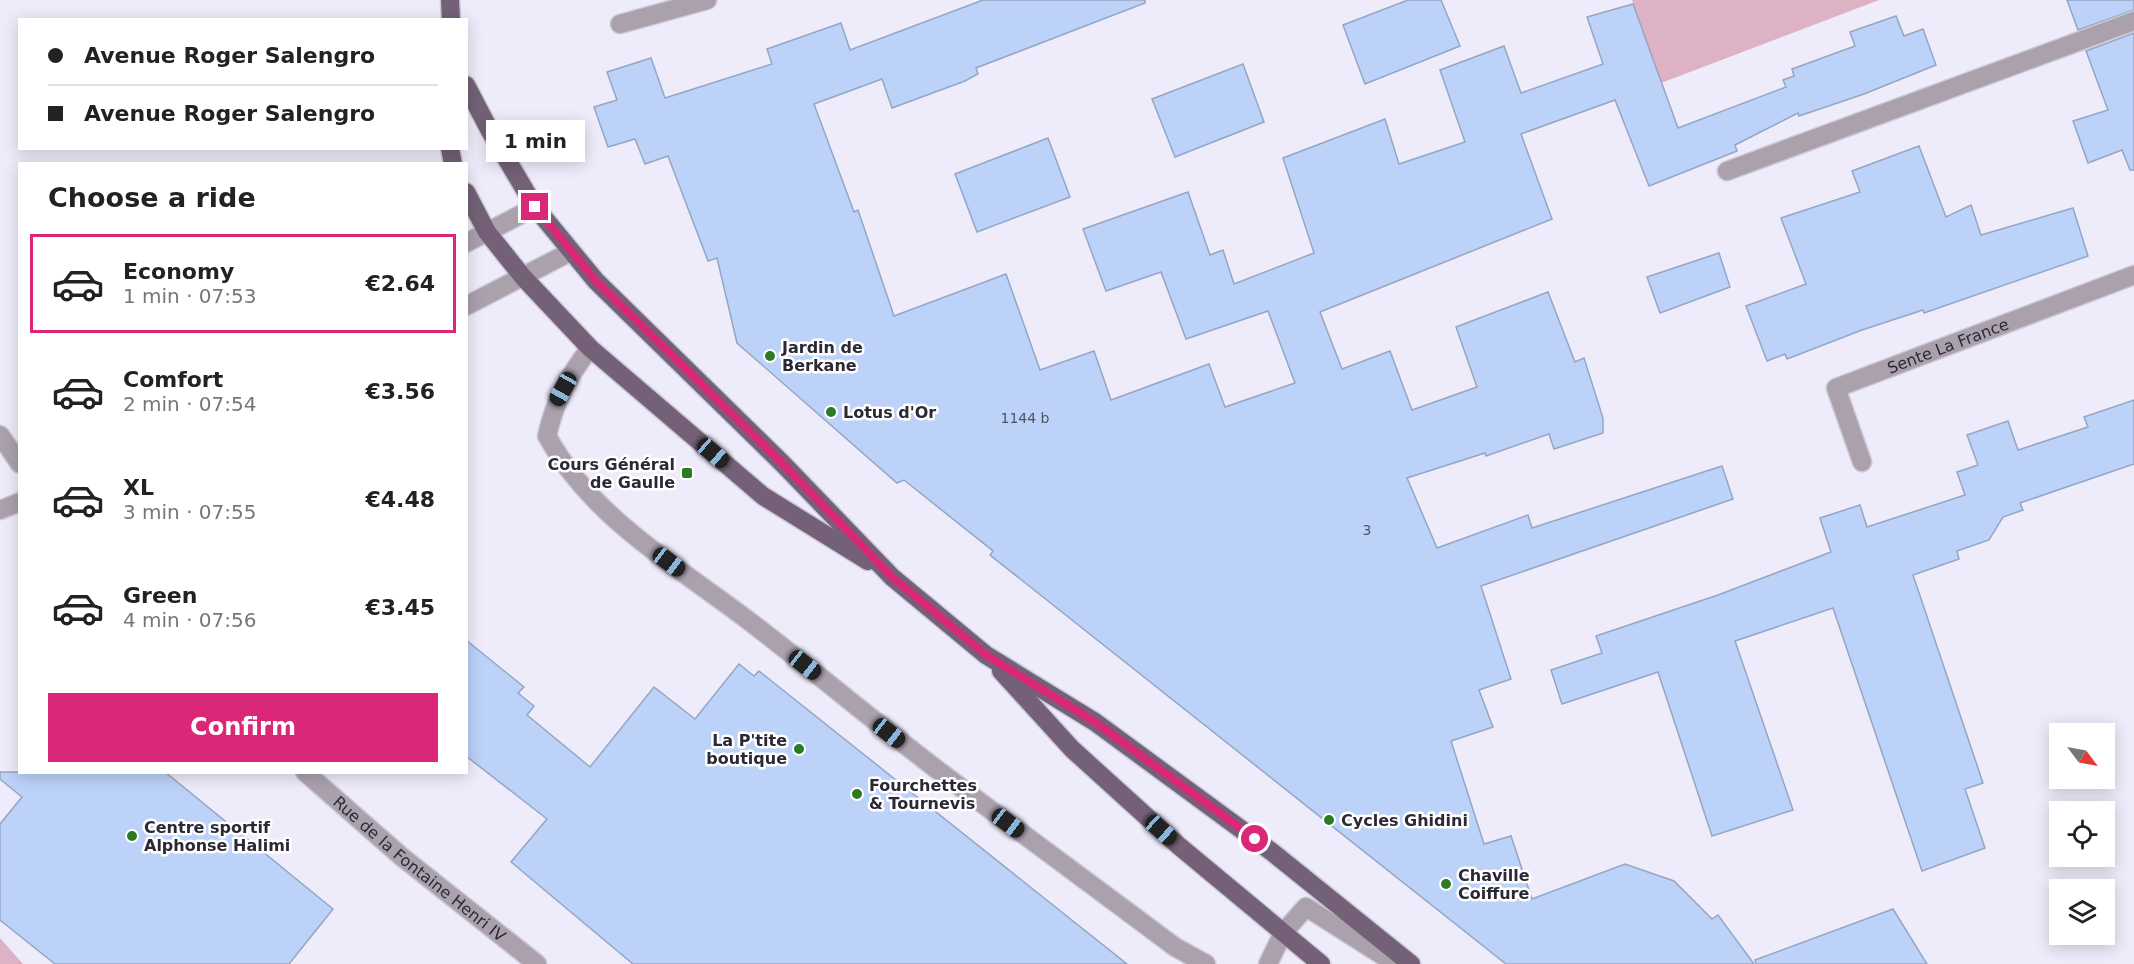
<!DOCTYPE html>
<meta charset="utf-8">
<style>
body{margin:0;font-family:"DejaVu Sans",sans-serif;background:#f2f2f2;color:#222;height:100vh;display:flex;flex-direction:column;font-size:22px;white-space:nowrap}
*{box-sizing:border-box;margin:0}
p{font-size:20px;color:#767676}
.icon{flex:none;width:33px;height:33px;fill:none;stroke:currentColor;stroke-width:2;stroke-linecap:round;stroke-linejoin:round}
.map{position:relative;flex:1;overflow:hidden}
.drawer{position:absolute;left:18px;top:162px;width:450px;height:612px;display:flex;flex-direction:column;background:#fff;border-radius:0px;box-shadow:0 3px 15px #0003}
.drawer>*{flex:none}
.banner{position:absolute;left:18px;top:18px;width:450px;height:132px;border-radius:0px;box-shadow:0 3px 15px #0003;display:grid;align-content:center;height:132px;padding:0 30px;background:#fff}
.needle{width:39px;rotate:122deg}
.buttons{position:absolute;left:2049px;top:723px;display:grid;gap:12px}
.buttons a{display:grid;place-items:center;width:66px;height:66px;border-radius:0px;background:#fff;box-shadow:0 3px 15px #0003;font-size:30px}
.end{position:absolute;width:27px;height:27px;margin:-14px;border:8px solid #db2777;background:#fff;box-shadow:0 0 0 3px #fff}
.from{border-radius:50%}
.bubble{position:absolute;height:42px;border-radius:0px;background:#fff;box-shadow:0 3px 15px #0003;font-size:20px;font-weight:600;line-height:42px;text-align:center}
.car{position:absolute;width:18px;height:36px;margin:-18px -9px;border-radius:8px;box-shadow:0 0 4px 2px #0007;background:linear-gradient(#222 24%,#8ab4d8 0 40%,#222 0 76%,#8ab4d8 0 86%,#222 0)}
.banner b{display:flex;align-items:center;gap:21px;height:57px;font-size:22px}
.banner b+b{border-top:2px solid #e0e0e0}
.banner i{width:15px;height:15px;background:#222}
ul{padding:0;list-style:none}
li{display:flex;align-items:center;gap:18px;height:99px;margin:0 12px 9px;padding:0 18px;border:3px solid transparent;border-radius:0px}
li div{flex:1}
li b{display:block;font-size:22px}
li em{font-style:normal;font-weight:600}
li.selected{border-color:#db2777}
li>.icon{width:54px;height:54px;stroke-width:1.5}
h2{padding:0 30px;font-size:27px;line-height:72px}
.cta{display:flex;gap:12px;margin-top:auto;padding:12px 30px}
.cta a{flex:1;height:69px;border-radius:0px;background:#db2777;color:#fff;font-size:24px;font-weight:600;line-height:69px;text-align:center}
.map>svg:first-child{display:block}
</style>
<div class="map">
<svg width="2134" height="964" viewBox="0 0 2134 964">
<rect width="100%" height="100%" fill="#eeecfa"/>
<g fill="#ddb2c4">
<polygon points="1632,0 1879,0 1661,83"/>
<polygon points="0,938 23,964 0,964"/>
</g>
<g fill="#bcd2f8" stroke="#94a6c4" stroke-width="1.5">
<polygon points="983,0 1145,0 1145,3 976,68 978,74 965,81 892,108 882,79 814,104 854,212 858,210 894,316 1006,274 1040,370 1094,351 1111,400 1209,364 1225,407 1295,383 1268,311 1186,339 1161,272 1106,291 1083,229 1188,192 1210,255 1223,250 1234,284 1314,253 1283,158 1385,119 1399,164 1465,142 1440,70 1504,46 1521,93 1603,64 1587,17 1633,4 1678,128 1786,87 1783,80 1794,76 1792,69 1855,46 1850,32 1896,16 1904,36 1923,29 1936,65 1864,94 1799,116 1798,113 1735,145 1737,151 1649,186 1615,100 1521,134 1552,219 1320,312 1342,369 1390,351 1412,410 1477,387 1456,327 1548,292 1575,362 1584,358 1603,418 1603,433 1554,449 1549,434 1486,456 1485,453 1407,478 1437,548 1528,515 1532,528 1722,466 1733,499 1481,586 1511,679 1479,690 1493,727 1451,741 1484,844 1511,836 1532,899 1625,864 1674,881 1712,919 1718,915 1754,964 1506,964 990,555 993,551 904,480 897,483 737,343 717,258 708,261 668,156 645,164 635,139 608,147 594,107 617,100 607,72 651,58 665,98 772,64 767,49 841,23 850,50"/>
<polygon points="1408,0 1441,0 1460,46 1365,84 1343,25"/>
<polygon points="2067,0 2134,0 2134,10 2078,30"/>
<polygon points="2134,33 2134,170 2130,170 2122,150 2088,163 2073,121 2108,110 2086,51"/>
<polygon points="1243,64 1264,122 1175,157 1152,99"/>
<polygon points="1048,138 1070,197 977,232 955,174"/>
<polygon points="1919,146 1946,217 1971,205 1981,235 2073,208 2088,256 1924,313 1923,310 1862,330 1787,359 1785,354 1767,361 1746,306 1806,284 1781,218 1860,192 1852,171"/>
<polygon points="1719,253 1730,287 1660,313 1647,277"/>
<polygon points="2134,400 2134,464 2020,503 2023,510 2003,517 1989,540 1957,551 1959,559 1913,575 1983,783 1965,789 1985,848 1922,871 1833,608 1735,641 1793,810 1712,836 1658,672 1562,704 1551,670 1602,653 1596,636 1718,595 1831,552 1820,518 1860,505 1867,527 1965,495 1957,472 1978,465 1967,435 2008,421 2018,450 2088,427 2084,417"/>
<polygon points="466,640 524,687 518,693 534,706 527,715 590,767 654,687 695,719 739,664 754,676 759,671 1127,964 633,964 511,862 547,819 466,756"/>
<polygon points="0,772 165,772 333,909 289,964 55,964 0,920 0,824 22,797 0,779"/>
<polygon points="1893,909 1927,964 1756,964 1755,960"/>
</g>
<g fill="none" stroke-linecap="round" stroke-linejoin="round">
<defs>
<g id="lane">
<polyline points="1727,171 2134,21"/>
<path d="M590,348C568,377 555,400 547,436C591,517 678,567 749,621C812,669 872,720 935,768C1014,828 1095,887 1175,947L1206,964"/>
<polyline points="1268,964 1283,933 1306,907 1396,964"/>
</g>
<g id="street">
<polyline points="620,24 707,0"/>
<polyline points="466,243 535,207"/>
<polyline points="466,306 570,252"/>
<polyline points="0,435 20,464"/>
<path id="s1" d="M1862,462L1836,388L2134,275"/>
<polyline points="0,510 20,502"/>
<path id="s2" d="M305,772L402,857L537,964"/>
</g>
<g id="primary">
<polyline points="450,0 451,20"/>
<polyline points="466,85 490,131 535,207 596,281 784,465 892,577 986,655 1095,722 1272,852 1411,964"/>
<polyline points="450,148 453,164"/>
<polyline points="466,192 487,232 523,277 590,348 763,496 868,561"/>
<polyline points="1001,671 1072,749 1179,846 1321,964"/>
</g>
</defs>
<use href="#lane" stroke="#cbc9d7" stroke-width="21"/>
<use href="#street" stroke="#cbc9d7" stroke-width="21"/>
<use href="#primary" stroke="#cbc9d7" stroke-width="21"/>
<use href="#lane" stroke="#aba1ad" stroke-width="18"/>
<use href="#street" stroke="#aba1ad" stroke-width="18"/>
<use href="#primary" stroke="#746177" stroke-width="18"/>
</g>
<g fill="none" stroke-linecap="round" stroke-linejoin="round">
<polyline stroke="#db2777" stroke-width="8" points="535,207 596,281 784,465 892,577 986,655 1095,722 1255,839"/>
</g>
<g fill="#2c7a22" stroke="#fff" stroke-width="2">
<circle cx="770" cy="356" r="6"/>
<circle cx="831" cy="412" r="6"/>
<rect x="681" y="467" width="12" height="12" rx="3"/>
<circle cx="799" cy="749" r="6"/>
<circle cx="857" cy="794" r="6"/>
<circle cx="1329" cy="820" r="6"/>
<circle cx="132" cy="836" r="6"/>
<circle cx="1446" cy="884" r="6"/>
</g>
<g text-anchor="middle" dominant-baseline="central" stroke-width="5" stroke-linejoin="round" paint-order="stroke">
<g font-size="14" fill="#4f5366">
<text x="1025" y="418">1144 b</text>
<text x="1367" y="530">3</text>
</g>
<g font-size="16" fill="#2b2936" stroke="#fff">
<text stroke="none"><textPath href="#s1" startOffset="198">Sente La France</textPath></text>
<text stroke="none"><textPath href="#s2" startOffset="150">Rue de la Fontaine Henri IV</textPath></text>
</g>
<g font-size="16" font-weight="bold" fill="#2b2936" stroke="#fff" text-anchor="start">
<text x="782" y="347">Jardin de<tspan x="782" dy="18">Berkane</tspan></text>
<text x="843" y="412">Lotus d'Or</text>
<text x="675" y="464" text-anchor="end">Cours Général<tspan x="675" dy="18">de Gaulle</tspan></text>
<text x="787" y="740" text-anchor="end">La P'tite<tspan x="787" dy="18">boutique</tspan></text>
<text x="869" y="785">Fourchettes<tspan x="869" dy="18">&amp; Tournevis</tspan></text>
<text x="1341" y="820">Cycles Ghidini</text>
<text x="144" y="827">Centre sportif<tspan x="144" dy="18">Alphonse Halimi</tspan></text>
<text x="1458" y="875">Chaville<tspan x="1458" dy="18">Coiffure</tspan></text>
</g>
</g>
</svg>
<div class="buttons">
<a><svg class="needle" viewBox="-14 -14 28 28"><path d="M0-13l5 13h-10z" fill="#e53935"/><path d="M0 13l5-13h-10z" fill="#767676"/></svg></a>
<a><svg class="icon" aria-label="locate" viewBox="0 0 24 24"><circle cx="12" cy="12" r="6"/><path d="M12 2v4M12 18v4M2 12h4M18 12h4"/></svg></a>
<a><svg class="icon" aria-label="layers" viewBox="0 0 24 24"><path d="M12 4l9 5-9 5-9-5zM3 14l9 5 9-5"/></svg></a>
</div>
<i class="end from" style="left:1255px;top:839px"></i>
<i class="end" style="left:535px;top:207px"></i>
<div class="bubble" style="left:486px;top:120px;width:99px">1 min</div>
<i class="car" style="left:563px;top:389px;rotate:209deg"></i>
<i class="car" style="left:713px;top:453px;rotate:131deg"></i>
<i class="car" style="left:669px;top:562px;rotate:127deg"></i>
<i class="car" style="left:805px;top:665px;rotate:128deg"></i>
<i class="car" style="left:889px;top:733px;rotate:128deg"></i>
<i class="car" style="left:1008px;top:823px;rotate:127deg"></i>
<i class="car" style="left:1161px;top:830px;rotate:132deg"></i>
<div class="banner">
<b><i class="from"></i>Avenue Roger Salengro</b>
<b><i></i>Avenue Roger Salengro</b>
</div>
<section class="drawer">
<h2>Choose a ride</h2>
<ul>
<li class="selected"><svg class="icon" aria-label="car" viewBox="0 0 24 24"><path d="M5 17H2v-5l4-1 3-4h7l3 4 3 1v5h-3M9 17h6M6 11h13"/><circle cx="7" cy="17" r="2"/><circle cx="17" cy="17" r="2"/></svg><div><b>Economy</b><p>1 min · 07:53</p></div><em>€2.64</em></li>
<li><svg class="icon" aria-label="car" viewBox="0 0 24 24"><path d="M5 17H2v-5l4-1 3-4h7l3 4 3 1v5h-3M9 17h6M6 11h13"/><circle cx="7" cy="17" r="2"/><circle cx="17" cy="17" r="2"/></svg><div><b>Comfort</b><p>2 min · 07:54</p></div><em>€3.56</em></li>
<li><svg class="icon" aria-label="car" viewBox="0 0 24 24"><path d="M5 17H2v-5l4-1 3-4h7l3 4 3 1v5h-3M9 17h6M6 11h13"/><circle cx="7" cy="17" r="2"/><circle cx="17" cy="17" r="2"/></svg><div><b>XL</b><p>3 min · 07:55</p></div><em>€4.48</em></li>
<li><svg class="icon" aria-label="car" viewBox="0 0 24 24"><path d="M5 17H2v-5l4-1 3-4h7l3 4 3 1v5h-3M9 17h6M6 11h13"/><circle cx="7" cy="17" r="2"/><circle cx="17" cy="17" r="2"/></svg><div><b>Green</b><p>4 min · 07:56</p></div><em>€3.45</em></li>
</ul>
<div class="cta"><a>Confirm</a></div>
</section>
</div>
